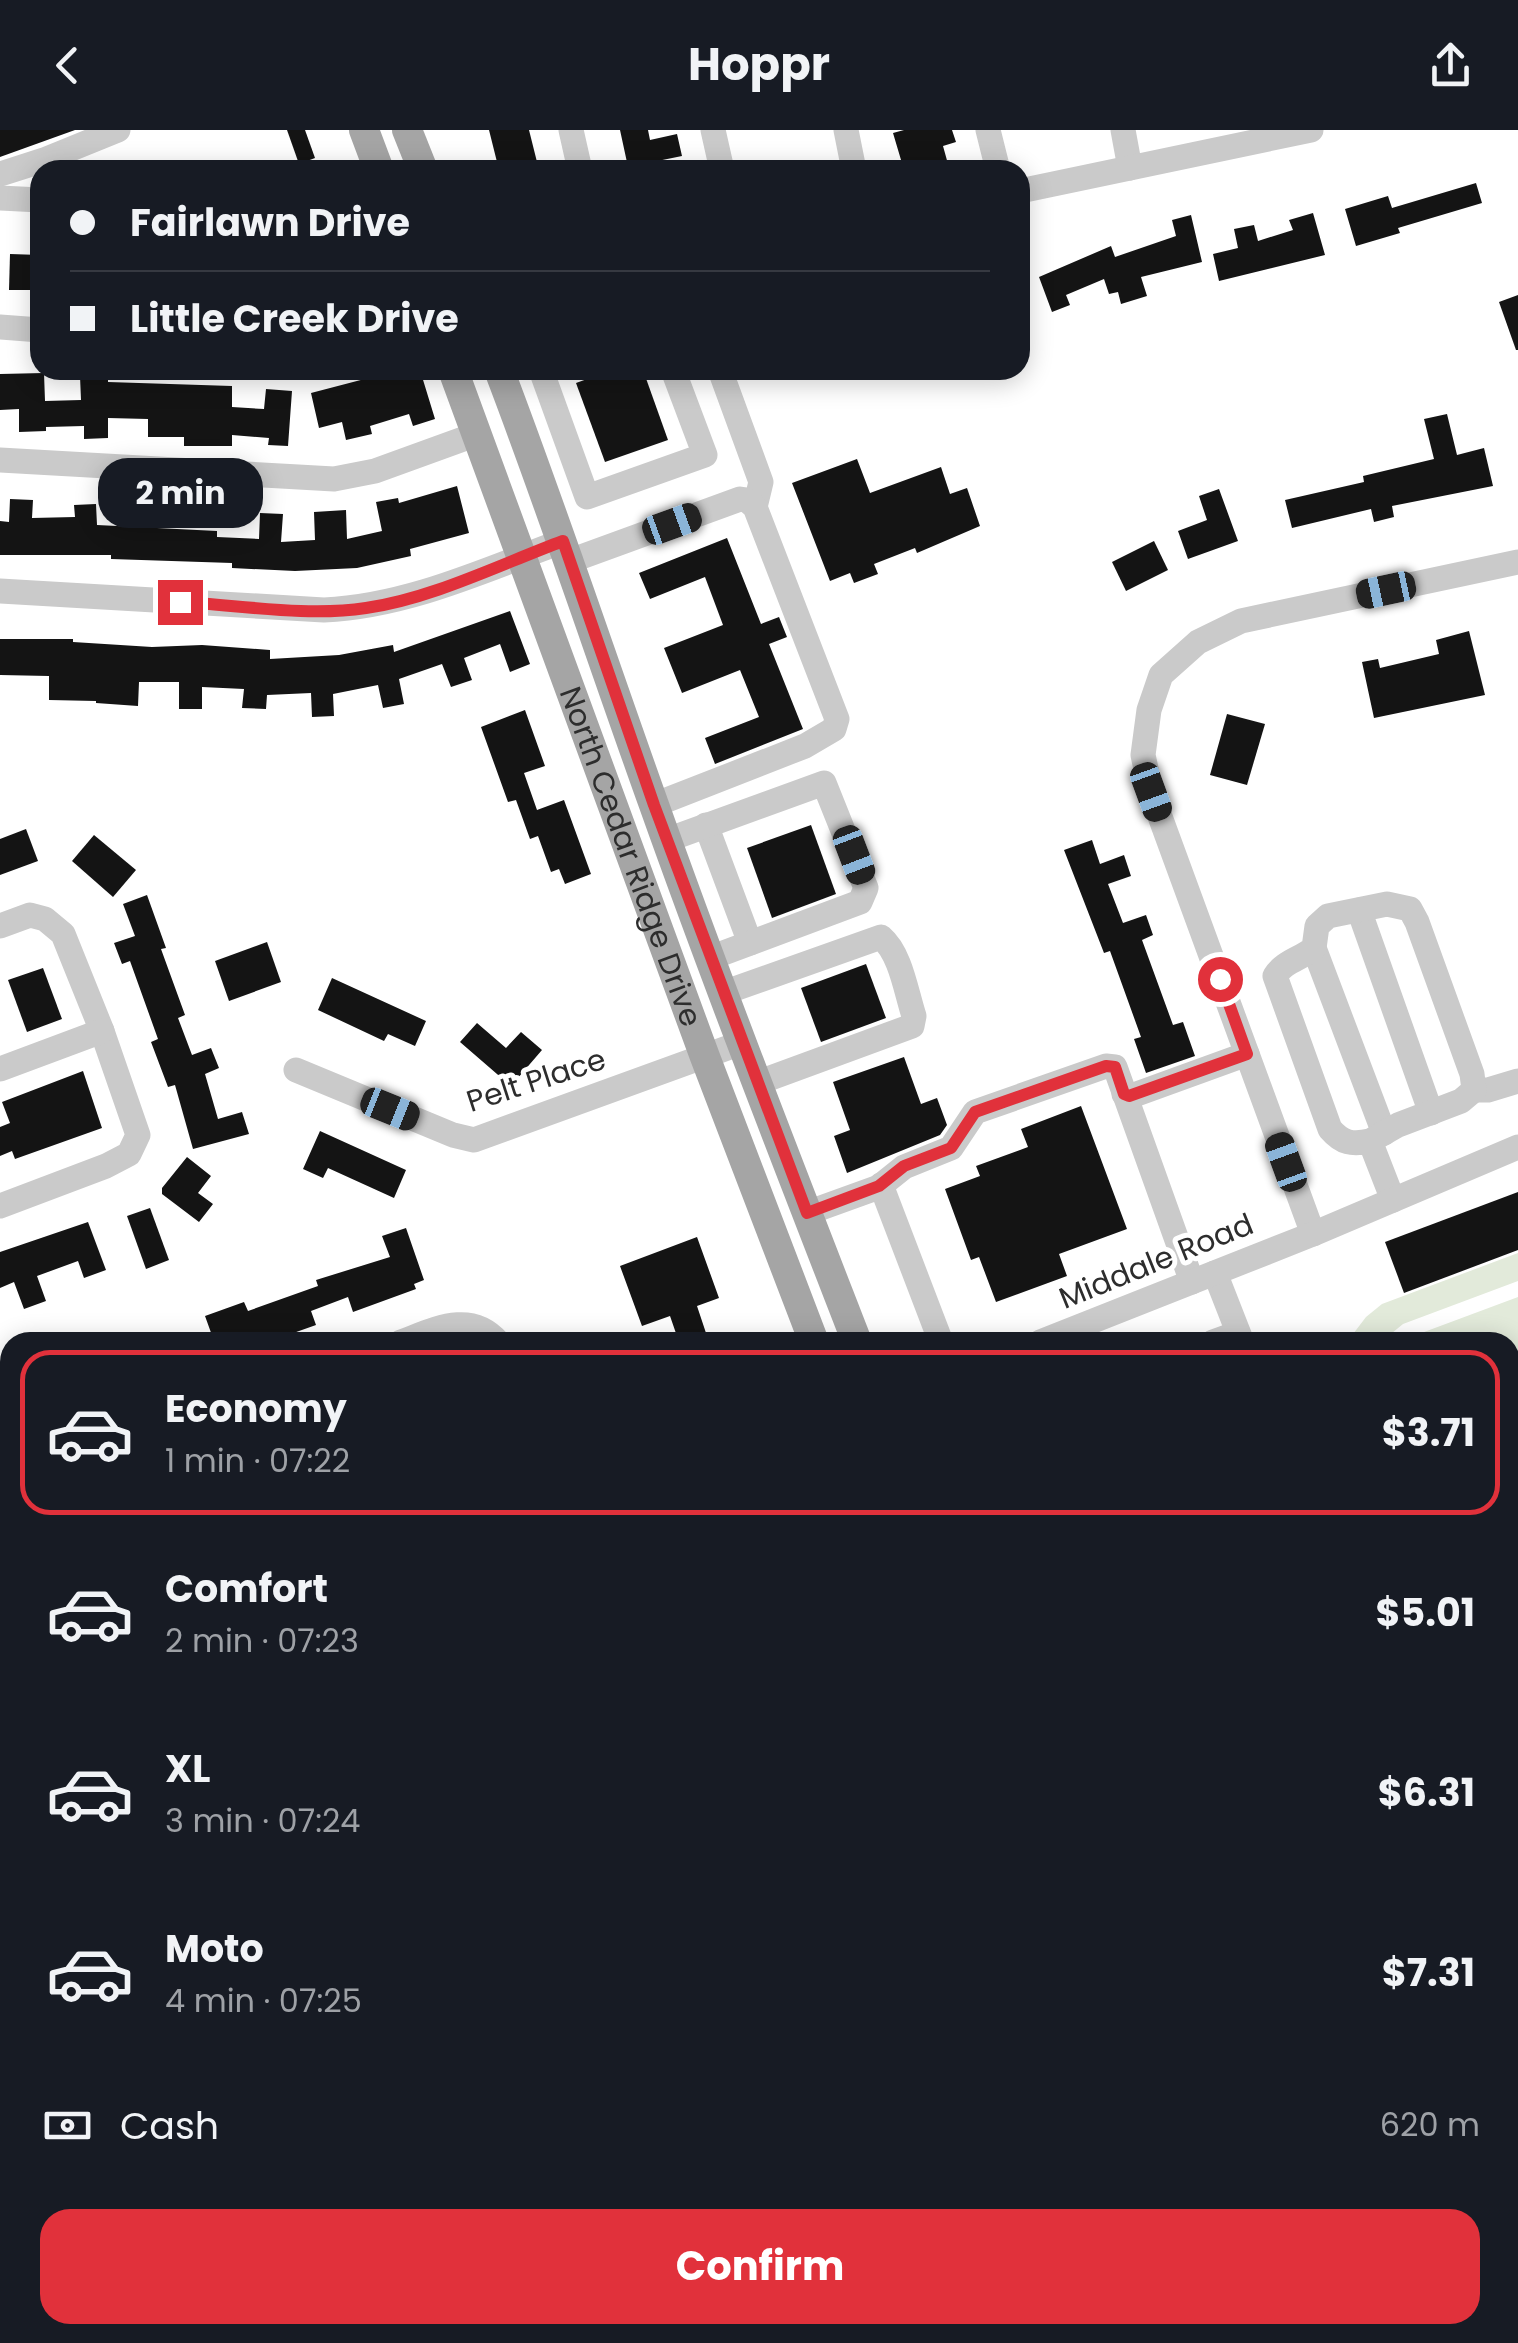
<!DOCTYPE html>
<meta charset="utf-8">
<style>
body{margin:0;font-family:Poppins,sans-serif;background:#242831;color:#f1f3f6;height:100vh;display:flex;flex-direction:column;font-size:38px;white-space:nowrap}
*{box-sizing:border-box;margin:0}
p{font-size:32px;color:#9ea1a6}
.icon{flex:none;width:55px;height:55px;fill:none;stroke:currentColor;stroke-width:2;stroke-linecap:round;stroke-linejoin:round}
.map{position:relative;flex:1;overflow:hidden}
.sheet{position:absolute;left:0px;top:1202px;width:1520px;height:1012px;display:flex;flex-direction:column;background:#171b24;border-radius:30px 30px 0 0;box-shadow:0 5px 25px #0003}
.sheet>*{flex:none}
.top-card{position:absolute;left:30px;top:30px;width:1000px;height:220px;border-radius:30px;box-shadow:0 5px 25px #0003;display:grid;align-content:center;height:220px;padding:0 40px;background:#171b24}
.end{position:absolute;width:45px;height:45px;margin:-22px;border:12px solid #e1313b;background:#fff;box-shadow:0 0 0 5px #fff}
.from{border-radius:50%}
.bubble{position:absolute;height:70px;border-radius:30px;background:#171b24;box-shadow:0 5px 25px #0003;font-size:32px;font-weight:700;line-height:70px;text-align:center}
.car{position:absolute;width:30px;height:60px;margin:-30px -15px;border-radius:12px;box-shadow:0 0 8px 2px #0007;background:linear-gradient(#222 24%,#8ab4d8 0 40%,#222 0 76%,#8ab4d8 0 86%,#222 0)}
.top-card b{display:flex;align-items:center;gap:35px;height:95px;font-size:38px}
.top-card b+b{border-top:2px solid #363941}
.top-card i{width:25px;height:25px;background:#f1f3f6}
ul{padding:18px 0 0;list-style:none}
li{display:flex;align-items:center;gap:30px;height:165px;margin:0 20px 15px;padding:0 20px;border:5px solid transparent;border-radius:30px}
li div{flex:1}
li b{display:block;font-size:38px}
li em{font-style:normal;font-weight:700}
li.active{border-color:#e1313b}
li>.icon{width:90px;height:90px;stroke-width:1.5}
.pay{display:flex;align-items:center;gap:25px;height:110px;padding:0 40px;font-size:38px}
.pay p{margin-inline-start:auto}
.primary-button{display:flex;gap:20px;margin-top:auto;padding:20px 40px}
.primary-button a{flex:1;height:115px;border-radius:30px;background:#e1313b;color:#fff;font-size:40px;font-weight:700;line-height:115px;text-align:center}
header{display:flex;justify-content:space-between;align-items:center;height:130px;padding:0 40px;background:#171b24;font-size:45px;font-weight:700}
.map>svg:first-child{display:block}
</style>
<header><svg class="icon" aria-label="back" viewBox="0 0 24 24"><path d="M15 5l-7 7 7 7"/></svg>Hoppr<svg class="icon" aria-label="share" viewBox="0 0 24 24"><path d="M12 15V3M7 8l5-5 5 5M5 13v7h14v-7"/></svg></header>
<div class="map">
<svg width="1518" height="2213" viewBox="0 0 1518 2213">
<rect width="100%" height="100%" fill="#fff"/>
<g fill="#e2eada">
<polygon points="1518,1123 1518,1151 1403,1194 1381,1212 1347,1212 1366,1187 1382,1174"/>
<polygon points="1518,1167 1518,1320 1510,1323 1510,1212 1400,1211"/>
</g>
<g fill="#141414">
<polygon points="0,0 75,0 0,27"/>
<polygon points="287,0 305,0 315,28 299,34"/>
<polygon points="489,0 529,0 539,40 499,40"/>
<polygon points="620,0 648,0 650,10 677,4 682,26 628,37"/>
<polygon points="904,0 952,0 956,12 943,16 948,34 927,40 904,40 893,3"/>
<polygon points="1476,53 1482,73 1398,98 1400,103 1356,116 1345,79 1388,66 1392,78"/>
<polygon points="1313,83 1325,125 1219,151 1213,124 1238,118 1234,99 1254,95 1258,111 1293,100 1289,90"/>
<polygon points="1191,85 1202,132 1141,147 1147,166 1121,174 1118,162 1109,164 1104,149 1066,165 1070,175 1052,182 1039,147 1111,116 1115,127 1176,106 1172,90"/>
<polygon points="10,124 40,125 40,160 9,160"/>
<polygon points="1518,165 1518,220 1516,220 1499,172"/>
<polygon points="399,240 420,240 435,289 413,296 409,284 370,296 372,304 346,310 342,292 319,298 311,263"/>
<polygon points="612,240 643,240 668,310 605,332 576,253"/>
<polygon points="44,243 45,271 81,270 80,246 108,245 108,252 232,256 232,277 264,279 266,259 292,261 288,316 268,315 269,308 232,305 232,316 184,316 184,307 148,307 148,289 108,288 108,308 84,309 84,296 46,297 46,301 19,302 19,279 0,280 0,244"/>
<polygon points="1447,284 1457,325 1484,318 1493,356 1392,376 1394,387 1374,392 1371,379 1292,398 1285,370 1364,352 1363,346 1434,329 1424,289"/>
<polygon points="857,329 870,363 941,337 950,364 967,358 980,396 917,423 915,418 874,434 878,444 854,453 850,443 830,451 792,353"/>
<polygon points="457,356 469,403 410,419 411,426 357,438 295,441 232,438 232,433 111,429 111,425 0,425 0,391 9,392 10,369 33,370 32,388 75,387 74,375 96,374 97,395 217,401 217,407 259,409 260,383 283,384 281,412 315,410 314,382 346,380 347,409 382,401 376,372 398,368 399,373"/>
<polygon points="1219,359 1238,411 1188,429 1178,401 1207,390 1199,366"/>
<polygon points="727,408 761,494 779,487 787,507 769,514 803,599 715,634 705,608 759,587 740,540 682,563 664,518 723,495 705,447 650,469 639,443"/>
<polygon points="1154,411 1168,440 1126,461 1112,432"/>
<polygon points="510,481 530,534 510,542 500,514 464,528 472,550 451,557 442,534 399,549 404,574 383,578 378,555 333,564 334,586 312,587 311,563 267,565 266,579 242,578 244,559 202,557 202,579 179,579 179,552 139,552 138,576 96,573 96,571 49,570 49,546 0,545 0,509 73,509 73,512 152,517 202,515 270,520 270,529 339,525 393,515 394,522"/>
<polygon points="1469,501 1485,565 1374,588 1362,532 1378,529 1380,538 1439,524 1436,510"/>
<polygon points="525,580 545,636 524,643 537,680 564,670 591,744 565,754 559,739 551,742 538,706 530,709 516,670 508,672 481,597"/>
<polygon points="1227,584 1265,594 1247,655 1210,645"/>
<polygon points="811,695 836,764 772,788 747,718"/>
<polygon points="26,699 38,731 0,745 0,709"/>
<polygon points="94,705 136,740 113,767 72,731"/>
<polygon points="1092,710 1100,734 1124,725 1131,746 1108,754 1123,793 1146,785 1153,805 1142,810 1173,895 1183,892 1195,926 1146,943 1134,909 1141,907 1110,821 1104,823 1064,720"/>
<polygon points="147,765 166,818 161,819 185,885 178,888 192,925 211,918 219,938 205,944 218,989 242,982 249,1004 193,1019 175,955 168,957 151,912 158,909 130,831 122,834 114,813 135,806 123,774"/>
<polygon points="267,812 281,852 229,871 215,831"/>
<polygon points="866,834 886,888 821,912 801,858"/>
<polygon points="43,838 62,889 27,902 8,850"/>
<polygon points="332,848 426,891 415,916 388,904 384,911 318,880"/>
<polygon points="477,893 506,918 521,902 542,920 511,956 460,912"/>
<polygon points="904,927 921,974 937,968 947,995 940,1005 847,1043 834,1006 850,1000 833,952"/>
<polygon points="83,941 102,998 15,1029 12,1021 0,1026 0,997 10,993 2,972"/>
<polygon points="1081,976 1127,1099 1059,1124 1067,1146 996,1172 979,1127 971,1130 945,1059 980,1046 976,1036 1028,1017 1021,999"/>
<polygon points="320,1001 406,1040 394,1068 328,1038 323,1048 303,1039"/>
<polygon points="187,1027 211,1046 198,1063 213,1074 199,1092 162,1064 162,1058"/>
<polygon points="1518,1062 1518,1120 1404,1163 1385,1112"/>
<polygon points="150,1078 169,1130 146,1139 127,1086"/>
<polygon points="88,1092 106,1140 84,1148 78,1131 37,1146 46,1171 24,1179 14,1152 0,1158 0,1122"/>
<polygon points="406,1098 424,1150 414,1154 416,1159 353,1182 348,1167 311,1181 316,1195 268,1212 235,1212 232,1204 214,1211 205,1186 244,1172 248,1181 318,1156 316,1150 390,1127 382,1106"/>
<polygon points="697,1107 719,1168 697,1176 709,1212 679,1212 670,1186 642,1196 620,1136"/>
</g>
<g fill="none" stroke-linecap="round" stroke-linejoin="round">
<g stroke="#cacaca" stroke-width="25">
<polyline points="571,0 580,40"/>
<polyline points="713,0 722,40"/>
<polyline points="846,0 854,40"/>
<polyline points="988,0 998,40"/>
<polyline points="1123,0 1130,38"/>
<polyline points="0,44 44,30 118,0"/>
<polyline points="1020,61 1311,0"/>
<polyline points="0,68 40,70"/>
<polyline points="0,197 40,200"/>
<polyline points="541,240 587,367 705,325 673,240"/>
<polyline points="720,240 761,352 755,377"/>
<polyline points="0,330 334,349 375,341 477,304"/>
<polyline points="570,431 740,369 747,370 755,377 837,589 834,599 805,616 654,675"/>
<path d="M0,461L324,480C408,476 485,440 563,411"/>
<polyline points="706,695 750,813"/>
<polyline points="667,710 824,653 866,758 860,772 710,828"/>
<polyline points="1359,780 1431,983"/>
<polyline points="0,796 30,785 45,789 63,804 102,901 138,1005 129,1024 106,1036 0,1076"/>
<polyline points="1314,818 1384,1003"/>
<path d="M723,863L881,807C901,824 906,862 914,886L912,896L757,953"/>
<polyline points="0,939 102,901"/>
<polyline points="296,940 453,1005 474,1010 741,913"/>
<polyline points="1474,960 1488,960 1518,951"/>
<polyline points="1124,964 1134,965 1247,924"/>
<path d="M1370,1011C1352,1015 1342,1013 1330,999L1275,846C1284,831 1301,829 1314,818L1317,796L1328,786L1387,774L1410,779L1417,792L1472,944L1474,960L1461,971L1398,995L1370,1011L1393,1070"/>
<polyline points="881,1055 941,1212"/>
<polyline points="807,1083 879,1057 904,1037 951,1018 975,982 1106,936 1115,937 1192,1152"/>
<polyline points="1313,1104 1151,662 1143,625 1149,580 1161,545 1198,512 1241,491 1518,432"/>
<polyline points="1215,1143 1242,1212"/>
<path d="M401,1212C434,1200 470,1180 498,1212"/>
<polyline points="1040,1212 1313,1104 1518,1017"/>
<polyline points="1213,1212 1238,1203"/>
<polyline points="0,1451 10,1440"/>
<polyline points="0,1806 10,1822"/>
<polyline points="1510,1926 1518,1928"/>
<polyline points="0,1936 10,1928"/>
<polyline points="0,2104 10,2101"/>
<polyline points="1510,2163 1518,2160"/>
<polyline points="217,2205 221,2213"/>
<polyline points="1287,2205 1290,2213"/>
<polyline points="82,2213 103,2205"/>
<polyline points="994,2213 1016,2205"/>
<polyline points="1372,2213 1394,2205"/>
</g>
<g stroke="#a5a5a5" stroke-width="30">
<polyline points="364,0 379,40"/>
<polyline points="407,0 423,40"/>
<path id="s1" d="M453,240L705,927L814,1212"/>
<path d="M499,240C554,384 602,530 654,675C718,855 788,1034 857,1212"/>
<polyline points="1178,2205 1181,2213"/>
<polyline points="1223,2205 1226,2213"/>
</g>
</g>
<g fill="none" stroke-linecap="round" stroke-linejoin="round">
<path stroke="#e1313b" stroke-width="12" d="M180,472C240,475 306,487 366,478C431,469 501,434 563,411L654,675L807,1083L879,1056L904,1036L951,1018L975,982L1106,936L1115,937L1124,964L1129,966L1247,924L1220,849"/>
</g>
<g text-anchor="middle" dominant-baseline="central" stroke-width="10" stroke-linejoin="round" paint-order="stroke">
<g font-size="30" fill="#2d2d2d" stroke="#fff">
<text stroke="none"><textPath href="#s1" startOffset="518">North Cedar Ridge Drive</textPath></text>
<text transform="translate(536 950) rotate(-18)">Pelt Place</text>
<text transform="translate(1156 1131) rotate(-22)">Middale Road</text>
</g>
</g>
</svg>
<i class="end from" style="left:1220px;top:849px"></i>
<i class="end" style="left:180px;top:472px"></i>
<div class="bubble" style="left:98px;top:328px;width:165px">2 min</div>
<i class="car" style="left:672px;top:394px;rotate:70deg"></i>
<i class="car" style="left:1386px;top:460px;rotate:258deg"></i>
<i class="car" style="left:1151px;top:662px;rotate:160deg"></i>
<i class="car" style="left:854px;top:725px;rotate:159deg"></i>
<i class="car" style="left:390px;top:979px;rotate:112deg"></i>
<i class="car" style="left:1286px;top:1032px;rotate:340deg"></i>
<div class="top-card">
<b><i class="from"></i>Fairlawn Drive</b>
<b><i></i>Little Creek Drive</b>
</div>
<section class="sheet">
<ul>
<li class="active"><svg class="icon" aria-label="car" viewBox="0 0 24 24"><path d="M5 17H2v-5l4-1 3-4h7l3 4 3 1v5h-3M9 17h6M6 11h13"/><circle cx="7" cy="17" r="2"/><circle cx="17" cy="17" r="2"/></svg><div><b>Economy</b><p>1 min · 07:22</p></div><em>$3.71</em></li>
<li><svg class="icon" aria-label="car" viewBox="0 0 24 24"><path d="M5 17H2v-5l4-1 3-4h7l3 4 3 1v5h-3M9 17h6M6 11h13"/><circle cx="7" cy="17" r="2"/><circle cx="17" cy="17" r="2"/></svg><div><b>Comfort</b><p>2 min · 07:23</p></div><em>$5.01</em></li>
<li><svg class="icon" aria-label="car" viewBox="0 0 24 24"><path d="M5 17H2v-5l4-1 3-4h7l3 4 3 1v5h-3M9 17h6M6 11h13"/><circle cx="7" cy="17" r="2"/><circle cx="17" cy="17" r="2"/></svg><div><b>XL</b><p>3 min · 07:24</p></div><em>$6.31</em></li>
<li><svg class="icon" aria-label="car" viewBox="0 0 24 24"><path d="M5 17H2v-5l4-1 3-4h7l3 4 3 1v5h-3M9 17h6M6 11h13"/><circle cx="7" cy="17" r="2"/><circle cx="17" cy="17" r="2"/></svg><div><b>Moto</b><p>4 min · 07:25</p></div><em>$7.31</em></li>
</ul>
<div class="pay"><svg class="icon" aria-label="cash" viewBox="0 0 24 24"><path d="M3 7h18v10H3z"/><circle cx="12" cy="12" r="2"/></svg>Cash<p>620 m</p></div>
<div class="primary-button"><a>Confirm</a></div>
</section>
</div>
